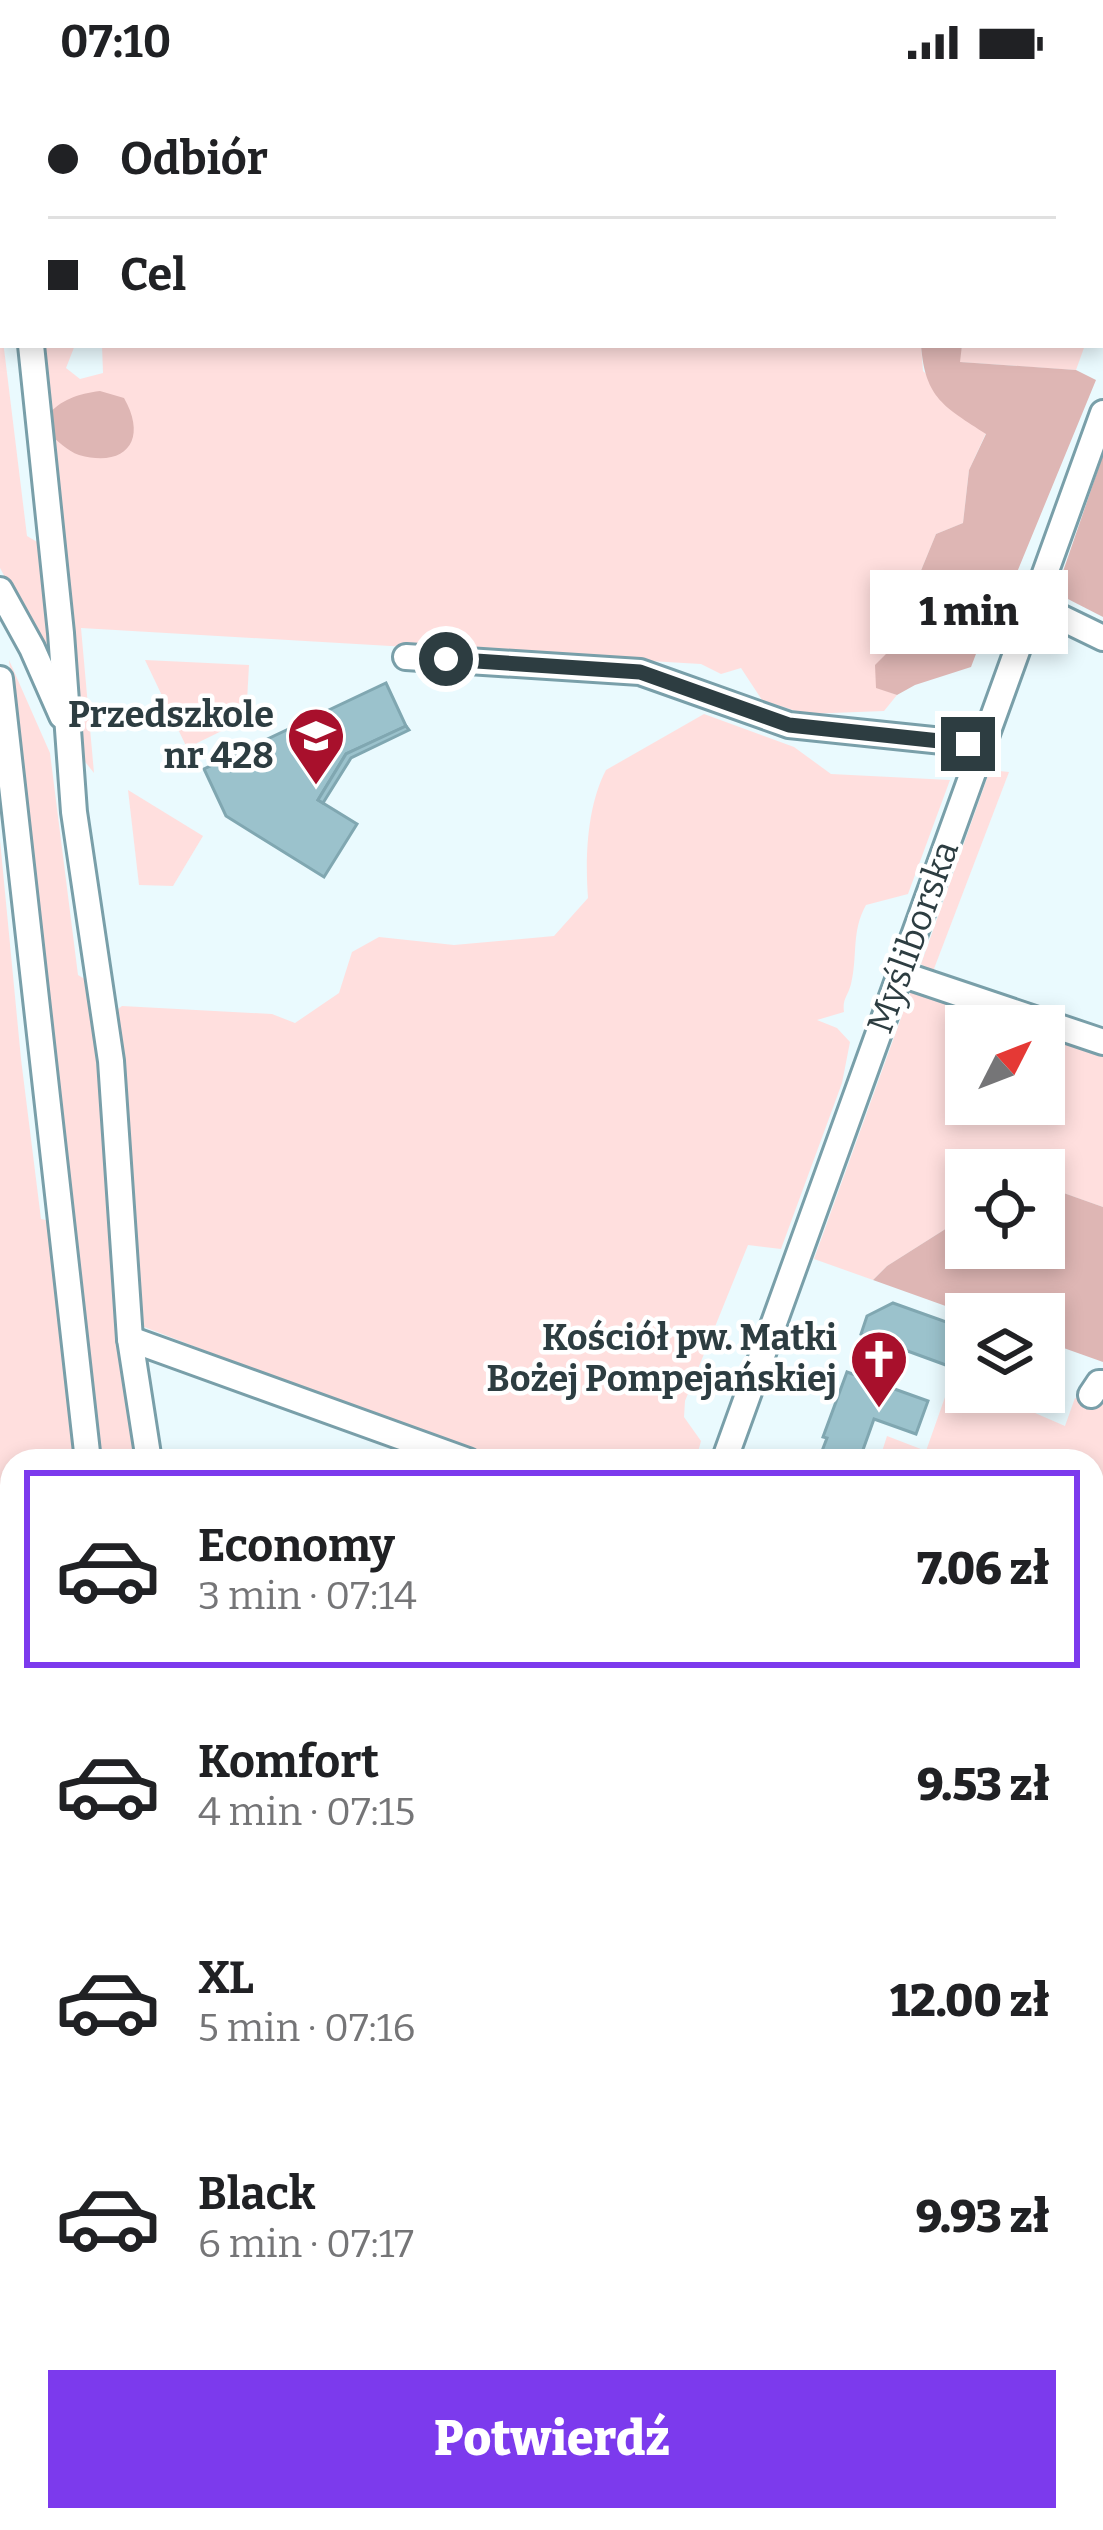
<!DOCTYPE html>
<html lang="pl">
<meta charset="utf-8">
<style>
body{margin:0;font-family:Bitter,serif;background:#f6f6f6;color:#202124;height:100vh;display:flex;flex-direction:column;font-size:45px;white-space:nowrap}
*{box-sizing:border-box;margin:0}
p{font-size:39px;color:#757577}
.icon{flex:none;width:66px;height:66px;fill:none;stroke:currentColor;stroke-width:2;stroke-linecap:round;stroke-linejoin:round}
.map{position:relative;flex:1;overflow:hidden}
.panel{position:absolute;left:0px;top:1365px;width:1104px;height:1083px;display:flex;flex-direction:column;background:#fff;border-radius:36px 36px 0 0;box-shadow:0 6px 18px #0003}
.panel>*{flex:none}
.banner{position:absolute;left:0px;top:0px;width:1104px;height:264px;box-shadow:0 6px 18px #0003;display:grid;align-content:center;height:264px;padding:0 48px;background:#fff}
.needle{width:78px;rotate:48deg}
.buttons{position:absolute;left:945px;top:921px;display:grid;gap:24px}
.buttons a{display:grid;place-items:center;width:120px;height:120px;border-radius:0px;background:#fff;box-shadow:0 6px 18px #0003;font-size:60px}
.end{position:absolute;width:54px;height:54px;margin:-27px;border:15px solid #2d3d41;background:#fff;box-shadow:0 0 0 6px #fff}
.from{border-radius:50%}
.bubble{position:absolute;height:84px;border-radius:0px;background:#fff;box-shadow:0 6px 18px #0003;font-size:39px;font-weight:800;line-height:84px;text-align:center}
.banner b{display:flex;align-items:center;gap:42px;height:114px;font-size:45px}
.banner b+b{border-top:3px solid #e0e0e0}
.banner i{width:30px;height:30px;background:#202124}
ul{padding:21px 0 0;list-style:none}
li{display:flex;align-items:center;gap:36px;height:198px;margin:0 24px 18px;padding:0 24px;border:6px solid transparent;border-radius:0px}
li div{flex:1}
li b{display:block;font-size:45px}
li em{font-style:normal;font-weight:800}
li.active{border-color:#7c3aed}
li>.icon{width:108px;height:108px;stroke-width:1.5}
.cta{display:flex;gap:24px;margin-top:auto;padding:24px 48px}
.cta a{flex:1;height:138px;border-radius:0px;background:#7c3aed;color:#fff;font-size:48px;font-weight:800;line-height:138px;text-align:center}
.status{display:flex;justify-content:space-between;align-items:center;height:84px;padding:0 60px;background:#fff;direction:ltr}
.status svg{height:33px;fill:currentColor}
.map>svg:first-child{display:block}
</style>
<div class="status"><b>07:10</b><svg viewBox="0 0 49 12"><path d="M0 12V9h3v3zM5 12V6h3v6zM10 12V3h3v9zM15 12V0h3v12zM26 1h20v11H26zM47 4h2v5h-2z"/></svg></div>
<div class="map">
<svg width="1103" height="2446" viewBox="0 0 1103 2446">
<rect width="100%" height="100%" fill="#eafafe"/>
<g fill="#ffdfde">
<polygon points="0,232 27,452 44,462 62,609 45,572 44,557 36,550 0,484"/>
<polygon points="43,261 75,261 66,284 80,295 103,289 102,261 921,261 923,287 986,349 969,386 963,439 936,450 913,506 889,529 900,556 876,603 897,611 884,627 805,630 762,616 741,584 721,590 701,580 81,544 94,689 82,674"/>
<polygon points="962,261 1085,261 1076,286 959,278"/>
<path d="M9,576L50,669L78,891L93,900L114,928L122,922L272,930L295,939L339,909L352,868L379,853L454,861L554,852L588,814C585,774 587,722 606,686L704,630L794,663L831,690L950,696L908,810L866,821C851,848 858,871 851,900C848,912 842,915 844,928L817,936L837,944L850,958L842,999L781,1165L748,1161L685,1317L684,1333L701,1357L696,1375L494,1377L462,1359L431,1354L121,1234L141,1377H96L28,725Z"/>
<polygon points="145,576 249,581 246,635 187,664"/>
<polygon points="990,686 1009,688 932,890 921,880"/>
<polygon points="128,706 203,752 173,802 139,801"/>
<polygon points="0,756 21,975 41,1135 50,1137 79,1372 70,1373 69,1377 12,1377 12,1682 0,1703"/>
<polygon points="924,904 1027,942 966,942 966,1020 1044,1020 1044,948 1103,969 1103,1123 1044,1102 1044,1086 966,1086 966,1132 887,1182 873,1196 814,1175 910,909"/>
<polygon points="950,1299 966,1308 1003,1315 1065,1342 1075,1314 1096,1321 1103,1318 1103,1486 1092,1483 1092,1377 879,1377 887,1352 926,1367"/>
<polygon points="0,2117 12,2121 12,2436 16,2436 12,2446 0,2446"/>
</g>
<g fill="#deb6b4">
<path d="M921,261H962L960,278L1076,286L1096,296L1006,515L979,534V562L971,583L915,601L897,611L876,604L875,581L900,556L888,530L913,506L936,450L963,439L969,386L986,350C945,323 925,315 921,261Z"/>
<path d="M100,307L124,314C148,356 126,384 79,371C67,367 57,356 47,348L46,333C61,315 78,310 100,307Z"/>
<polygon points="1103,371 1103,533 1064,513 1058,502"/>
<polygon points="1044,1102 1103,1123 1103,1278 1044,1257 1044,1230 968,1230 873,1196 887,1182 966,1132 966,1164 1044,1164"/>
<polygon points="0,1943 12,1947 12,2132 0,2128"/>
</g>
<g fill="#9bc2cc" stroke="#80a7b1" stroke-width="3">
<polygon points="386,599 406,642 346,670 318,716 357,740 324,793 226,732 204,685"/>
<polygon points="406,642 409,646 351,674 323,719 318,716 346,670"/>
<polygon points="893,1219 966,1245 965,1288 861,1250 867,1232"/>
<polygon points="847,1288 928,1317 916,1350 874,1335 859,1377 843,1377 822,1367 827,1354 823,1353"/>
<polygon points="1092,2176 1103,2181 1103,2214 1092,2210"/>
</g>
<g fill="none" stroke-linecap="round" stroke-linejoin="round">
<defs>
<g id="minor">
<polyline points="4,0 4,3"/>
<polyline points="31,261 61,549 74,728 111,977 130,1255 149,1377"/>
<polyline points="0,506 32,564 62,632"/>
<polyline points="1033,520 1103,554"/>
<polyline points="406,573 640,588 789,641 981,661"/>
<polyline points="0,595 88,1377"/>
<polyline points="901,890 1103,958"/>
<polyline points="130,1255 468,1377"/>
<polyline points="1091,1311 1099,1299 1103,1299"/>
<polyline points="724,1377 1103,329"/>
<polyline points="1092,1498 1103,1502"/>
<polyline points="1092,1562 1103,1566"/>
<polyline points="0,1742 12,1720"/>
<polyline points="1092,1743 1103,1713"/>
<polyline points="1092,1889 1103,1893"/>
<polyline points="1092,1947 1103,1951"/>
<polyline points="1092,2247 1103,2251"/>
<polyline points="1092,2408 1103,2413"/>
<polyline points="342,2446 345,2436"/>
</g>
</defs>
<use href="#minor" stroke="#799fa9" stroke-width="30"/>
<use href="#minor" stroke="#fff" stroke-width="24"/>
</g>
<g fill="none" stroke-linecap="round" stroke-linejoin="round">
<polyline stroke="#2d3d41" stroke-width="15" points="446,575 640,588 789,641 968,660"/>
</g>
<defs>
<symbol id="school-pin" viewBox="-11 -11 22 30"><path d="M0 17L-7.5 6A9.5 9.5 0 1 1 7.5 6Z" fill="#a8102c" stroke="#fff"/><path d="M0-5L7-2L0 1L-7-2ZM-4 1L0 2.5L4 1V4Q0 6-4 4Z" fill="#fff"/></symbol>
<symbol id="church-pin" viewBox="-11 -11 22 30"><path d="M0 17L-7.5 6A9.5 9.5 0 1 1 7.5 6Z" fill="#a8102c" stroke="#fff"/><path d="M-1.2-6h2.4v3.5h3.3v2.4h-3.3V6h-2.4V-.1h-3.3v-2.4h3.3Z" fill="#fff"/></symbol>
</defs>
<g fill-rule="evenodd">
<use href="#school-pin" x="283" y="619" width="66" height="90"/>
<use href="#church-pin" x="846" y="1242" width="66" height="90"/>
</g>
<g text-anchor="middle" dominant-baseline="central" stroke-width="9" stroke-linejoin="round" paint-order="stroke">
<g font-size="36" font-weight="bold" fill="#2d3d41" stroke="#fff" text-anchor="end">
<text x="274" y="631">Przedszkole<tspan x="274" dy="41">nr 428</tspan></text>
<text x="837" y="1254">Kościół pw. Matki<tspan x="837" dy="41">Bożej Pompejańskiej</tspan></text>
</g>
<g font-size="36" fill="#2d3d41" stroke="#fff">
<text transform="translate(913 853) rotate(-70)">Myśliborska</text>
</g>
</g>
</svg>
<div class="buttons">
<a><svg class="needle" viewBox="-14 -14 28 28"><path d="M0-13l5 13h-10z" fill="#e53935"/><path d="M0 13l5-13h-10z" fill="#757577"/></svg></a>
<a><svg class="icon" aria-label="locate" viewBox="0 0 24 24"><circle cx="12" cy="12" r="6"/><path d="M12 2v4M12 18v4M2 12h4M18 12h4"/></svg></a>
<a><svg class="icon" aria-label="layers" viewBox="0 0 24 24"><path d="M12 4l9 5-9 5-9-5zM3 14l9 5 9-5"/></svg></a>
</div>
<i class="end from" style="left:446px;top:575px"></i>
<i class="end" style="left:968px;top:660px"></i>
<div class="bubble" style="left:870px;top:486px;width:198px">1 min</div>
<div class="banner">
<b><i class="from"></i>Odbiór</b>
<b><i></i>Cel</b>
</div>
<section class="panel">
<ul>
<li class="active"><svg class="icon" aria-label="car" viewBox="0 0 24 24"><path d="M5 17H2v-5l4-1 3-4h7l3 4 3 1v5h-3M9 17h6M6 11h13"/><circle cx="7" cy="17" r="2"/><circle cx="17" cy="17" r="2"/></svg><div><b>Economy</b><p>3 min · 07:14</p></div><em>7.06 zł</em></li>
<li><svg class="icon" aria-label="car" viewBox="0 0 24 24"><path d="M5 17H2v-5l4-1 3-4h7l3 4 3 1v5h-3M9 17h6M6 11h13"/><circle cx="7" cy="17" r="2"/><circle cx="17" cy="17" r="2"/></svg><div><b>Komfort</b><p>4 min · 07:15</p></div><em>9.53 zł</em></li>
<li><svg class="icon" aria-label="car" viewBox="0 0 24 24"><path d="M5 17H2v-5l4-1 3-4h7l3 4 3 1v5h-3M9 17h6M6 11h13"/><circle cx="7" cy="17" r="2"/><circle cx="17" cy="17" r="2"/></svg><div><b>XL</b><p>5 min · 07:16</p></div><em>12.00 zł</em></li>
<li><svg class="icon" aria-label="car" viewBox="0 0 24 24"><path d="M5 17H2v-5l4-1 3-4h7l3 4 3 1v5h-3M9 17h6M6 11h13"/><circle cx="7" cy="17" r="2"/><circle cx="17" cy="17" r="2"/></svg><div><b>Black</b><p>6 min · 07:17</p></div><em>9.93 zł</em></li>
</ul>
<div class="cta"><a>Potwierdź</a></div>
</section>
</div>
